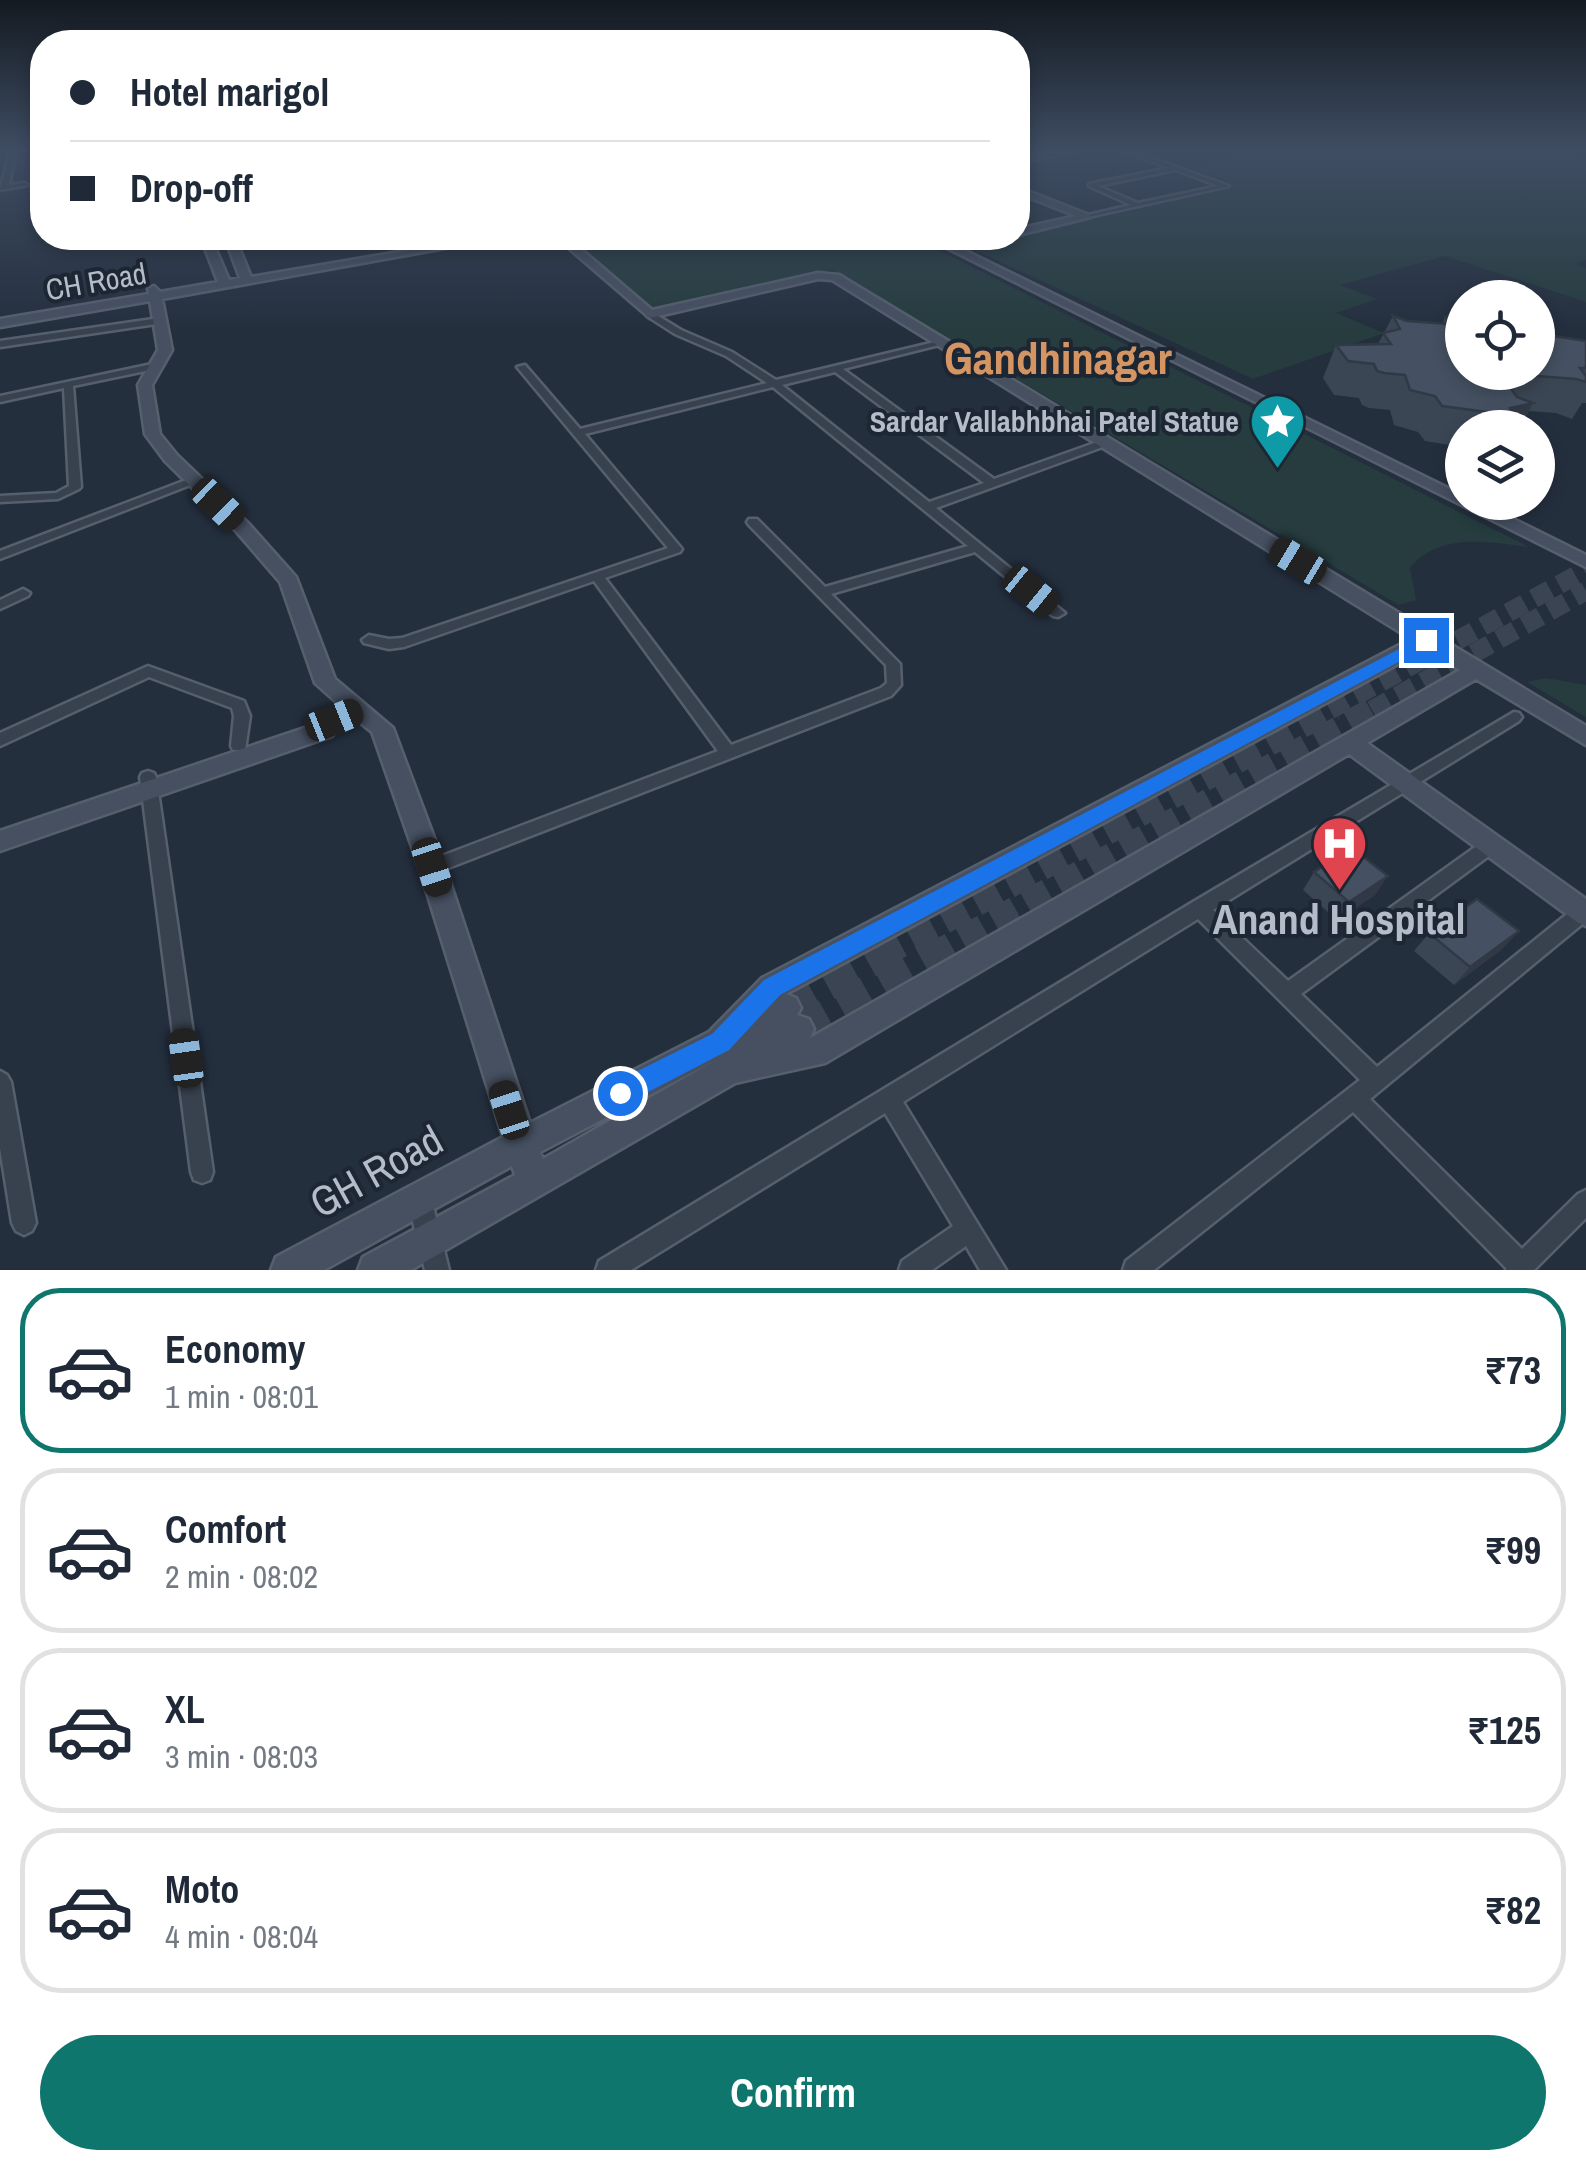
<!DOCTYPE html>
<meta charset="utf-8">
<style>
body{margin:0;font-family:"Archivo Narrow",sans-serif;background:#f6f6f7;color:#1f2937;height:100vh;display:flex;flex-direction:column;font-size:38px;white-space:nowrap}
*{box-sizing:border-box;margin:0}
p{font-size:32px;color:#747a83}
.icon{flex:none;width:55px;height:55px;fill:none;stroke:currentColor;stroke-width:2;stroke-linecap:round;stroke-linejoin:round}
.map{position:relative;height:1270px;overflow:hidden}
.sheet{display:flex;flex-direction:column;background:#fff;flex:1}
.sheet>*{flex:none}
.guide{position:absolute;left:30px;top:30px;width:1000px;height:220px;border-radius:40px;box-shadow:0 5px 15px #0003;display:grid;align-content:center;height:220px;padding:0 40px;background:#fff}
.tools{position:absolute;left:1445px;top:280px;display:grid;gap:20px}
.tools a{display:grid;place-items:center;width:110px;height:110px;border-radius:50%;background:#fff;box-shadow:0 5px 15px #0003;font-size:50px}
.end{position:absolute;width:45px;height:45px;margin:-22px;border:12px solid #1a73e8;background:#fff;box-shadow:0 0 0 5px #fff}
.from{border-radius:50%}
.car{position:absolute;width:30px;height:60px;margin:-30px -15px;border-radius:12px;box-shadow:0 0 8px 2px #0007;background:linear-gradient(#222 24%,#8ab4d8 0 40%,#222 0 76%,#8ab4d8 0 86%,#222 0)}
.guide b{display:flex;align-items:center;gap:35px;height:95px;font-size:38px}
.guide b+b{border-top:2px solid #e0e1e3}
.guide i{width:25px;height:25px;background:#1f2937}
ul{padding:18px 0 0;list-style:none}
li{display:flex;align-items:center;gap:30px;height:165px;margin:0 20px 15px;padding:0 20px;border:5px solid #e0e1e3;border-radius:40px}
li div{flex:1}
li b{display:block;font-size:38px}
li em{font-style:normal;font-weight:800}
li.on{border-color:#0f766e}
li>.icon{width:90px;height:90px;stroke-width:1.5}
.primary-button{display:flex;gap:20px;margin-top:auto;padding:20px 40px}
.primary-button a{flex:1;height:115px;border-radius:60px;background:#0f766e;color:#fff;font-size:40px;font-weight:800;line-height:115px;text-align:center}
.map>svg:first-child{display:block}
</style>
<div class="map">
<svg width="1586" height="1270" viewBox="0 0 1586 1270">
<rect width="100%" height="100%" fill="#242f3e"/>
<g fill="#263c3f">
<polygon points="1266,151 1546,151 1586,160 1586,260 1575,264 1586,268 1586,302 1445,256 1340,285 1377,299 1336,313 1384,333 1253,379 968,247 1234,188 1229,181 1186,166"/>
<path d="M570,238H959L928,245L1529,547C1487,542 1440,532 1410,568L1416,600L1399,605L832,270L654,309Z"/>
<polygon points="1546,678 1586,685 1586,717 1527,682"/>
</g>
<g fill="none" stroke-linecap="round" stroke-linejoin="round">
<g stroke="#3a4453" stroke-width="19" stroke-dasharray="19 10" stroke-linecap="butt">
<polyline points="1330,710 1586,570"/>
<polyline points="1372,710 1586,591"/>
</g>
<g stroke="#3a4453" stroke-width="25" stroke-dasharray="25 12" stroke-linecap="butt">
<polyline points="879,957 1334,708"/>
<polyline points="929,957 1376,708"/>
</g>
<g stroke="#3a4453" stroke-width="31" stroke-dasharray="31 16" stroke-linecap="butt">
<polyline points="786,1008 884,954"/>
<polyline points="799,1029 933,954"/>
</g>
<defs>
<g id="street">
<polygon points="10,151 16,151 9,185 25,183 28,185 0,190"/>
<polygon points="1061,151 1074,151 1018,163 1018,159"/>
<path d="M1123,151H1132L1229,186L1084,218V216L1131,205L1089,186V184L1169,168ZM1175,170L1219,186L1138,203L1098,186Z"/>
<path d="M650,311L681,330L732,352L776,380L943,340V344L843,369L994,479L1100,441H1108V445L936,508L1065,613L1058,617L1053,616L975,552L831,594L900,664L901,685L891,696L438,872L432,874L426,872L423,867L426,862L718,751L594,581L404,647L389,649L364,643L362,640L369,635L389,639L402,638L668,548L517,367L525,365L580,429L767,383L726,356L675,334L647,316L646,314ZM835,372L984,483L929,502L782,385ZM773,387L968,546L825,587L757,519H749L747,522L749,525L886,665L887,683L881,688L731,745L605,578L680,552L682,549L585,434Z"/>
<polygon points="160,318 164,321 163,323 0,347 0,341"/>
<polygon points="157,363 160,364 160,368 73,386 81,487 79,489 58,499 0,502 0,496 56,493 69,486 64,388 0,402 0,396"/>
<polygon points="194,477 200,480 198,482 0,559 0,551"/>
<polygon points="23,589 30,593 28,596 0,609 0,600"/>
<polygon points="148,666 244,701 250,716 245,750 233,750 231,746 234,716 232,708 149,677 0,746 0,733"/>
<polygon points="1514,712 1519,713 1522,717 1519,721 1213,910 1288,981 1485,840 1491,838 1497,840 1500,845 1497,850 1301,994 1377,1067 1577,906 1586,905 1586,921 1370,1099 1522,1249 1578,1194 1586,1190 1586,1218 1534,1270 1506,1270 1506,1268 1353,1112 1154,1270 1123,1270 1126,1261 1360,1080 1198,919 903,1102 1006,1270 980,1270 966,1246 932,1270 899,1270 902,1261 953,1226 885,1113 631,1270 596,1270 599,1261 1193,902"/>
<polygon points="148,771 154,773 156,777 213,1172 210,1180 202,1183 194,1180 191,1172 140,777 142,773"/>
<polygon points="0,1071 7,1075 11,1082 36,1223 32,1231 24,1235 16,1231 12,1223 0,1148"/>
<polygon points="419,1186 427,1190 431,1198 449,1270 425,1270 407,1198 411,1190"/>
</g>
<g id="secondary">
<polygon points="1018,187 1089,215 1091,217 1018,235 1018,229 1076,216 1018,193"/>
<path d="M201,238H211L229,280L240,278L225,238H235L251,277L481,238H501L162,299L172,350L152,385L160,434L177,455L248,523L296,577L335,679L393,728L445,867L530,1123L709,1032L762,978L1411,639L832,280L818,279L650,318L557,238H568L652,310L818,273L839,275L1586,726V745L1476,679L1367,743L1586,899V926L1577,922L1349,754L825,1063L735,1083L411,1270H358L363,1257L515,1175L512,1166L324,1270H271L276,1257L503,1137L419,867L372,732L357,720L342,726L332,736L0,851V831L316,724L326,714L343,708L315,683L280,582L236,531L165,461L145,434L138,385L158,350L150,301L0,327V319L149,294L148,289L154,286L160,292L218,282ZM1426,649L1460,670L810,1038L814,1029L809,1019L797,1015L801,1008L796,998L786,994ZM718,1059L543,1159L540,1152Z"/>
<polygon points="981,238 996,238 962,249 1462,495 1462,502 1479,502 1586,555 1586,567 947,248"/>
</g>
</defs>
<use href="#street" stroke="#565f6c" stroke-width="5"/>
<use href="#secondary" stroke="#565f6c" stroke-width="5"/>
<use href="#street" fill="#38414e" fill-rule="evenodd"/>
<use href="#secondary" fill="#465061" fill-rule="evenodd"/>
</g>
<g fill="#3b4654">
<polygon points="1462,304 1462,372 1554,336 1586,341 1586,403 1582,403 1572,419 1556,413 1529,411 1520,428 1462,428 1462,447 1425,441 1418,432 1394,425 1390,410 1369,408 1362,405 1359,398 1334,395 1323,378 1336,345 1378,344 1393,316 1407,321 1442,324 1445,317 1452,316 1458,305"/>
<polygon points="1314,872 1375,895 1337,920 1303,890"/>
<polygon points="1519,931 1502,949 1454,985 1414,951 1429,933"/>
</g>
<g fill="#303945">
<polygon points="1533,403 1520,428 1506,428 1514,414 1510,408"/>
<polygon points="1388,876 1375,895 1337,920 1349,902"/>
<polygon points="1519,931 1502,949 1454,985 1470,967"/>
</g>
<g fill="#455162" stroke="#303945" stroke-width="2.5">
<polygon points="1393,316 1407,321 1450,324 1445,317 1462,316 1462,372 1538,372 1538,323 1546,326 1554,336 1586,341 1586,368 1580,368 1586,376 1586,382 1576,379 1500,373 1517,397 1533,403 1510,408 1514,414 1507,412 1509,415 1442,406 1435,396 1410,390 1405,375 1384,373 1377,371 1374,364 1348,361 1336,345 1391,344 1383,333 1400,329"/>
<polygon points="1352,848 1388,876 1349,902 1314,872"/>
<polygon points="1477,899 1519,931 1470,967 1429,933"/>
</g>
<linearGradient id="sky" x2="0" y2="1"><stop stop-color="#141a22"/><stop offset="0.46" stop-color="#3f4d63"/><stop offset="1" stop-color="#3f4d63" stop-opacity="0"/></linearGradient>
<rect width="1586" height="329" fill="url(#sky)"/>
<polygon fill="#1a73e8" points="1426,635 1432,636 1432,644 780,995 729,1050 629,1102 620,1106 611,1102 608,1093 611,1084 712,1034 764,980"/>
<defs>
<symbol id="sight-pin" viewBox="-11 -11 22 30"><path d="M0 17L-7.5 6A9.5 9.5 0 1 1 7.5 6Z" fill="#0f9aa8" stroke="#1d2633"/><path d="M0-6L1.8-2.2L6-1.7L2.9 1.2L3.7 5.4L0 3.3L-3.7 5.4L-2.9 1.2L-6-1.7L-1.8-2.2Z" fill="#fff"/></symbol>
<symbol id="hospital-pin" viewBox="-11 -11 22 30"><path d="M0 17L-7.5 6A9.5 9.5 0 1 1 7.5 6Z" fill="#e0444e" stroke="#1d2633"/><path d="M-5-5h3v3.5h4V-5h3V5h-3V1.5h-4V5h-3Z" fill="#fff"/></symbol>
</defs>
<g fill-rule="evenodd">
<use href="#sight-pin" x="1246" y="390" width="63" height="86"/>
<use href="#hospital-pin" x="1308" y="812" width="63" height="86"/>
</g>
<g text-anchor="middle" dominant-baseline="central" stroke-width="8" stroke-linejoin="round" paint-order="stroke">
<g font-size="30" fill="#b4bcc9" stroke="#1d2633">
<text transform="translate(96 281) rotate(-10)">CH Road</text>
</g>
<g font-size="30" font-weight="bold" fill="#b4bcc9" stroke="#1d2633" text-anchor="end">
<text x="1239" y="421">Sardar Vallabhbhai Patel Statue</text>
</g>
<g font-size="42" font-weight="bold" fill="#b4bcc9" stroke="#1d2633">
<text x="1339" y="919">Anand Hospital</text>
</g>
<g font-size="42" fill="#b4bcc9" stroke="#1d2633">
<text transform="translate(376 1171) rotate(-29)">GH Road</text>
</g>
<g font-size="45" font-weight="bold" fill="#d59563" stroke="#1d2633">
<text x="1058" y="357">Gandhinagar</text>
</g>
</g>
</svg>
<div class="tools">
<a><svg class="icon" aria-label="locate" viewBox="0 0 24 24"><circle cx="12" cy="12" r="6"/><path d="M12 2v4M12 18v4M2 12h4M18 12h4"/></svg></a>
<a><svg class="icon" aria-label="layers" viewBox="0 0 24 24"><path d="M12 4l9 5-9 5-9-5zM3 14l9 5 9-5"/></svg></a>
</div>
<i class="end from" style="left:620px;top:1093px"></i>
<i class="end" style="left:1426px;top:640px"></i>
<i class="car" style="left:218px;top:504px;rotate:134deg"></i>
<i class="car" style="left:1298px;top:561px;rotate:301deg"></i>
<i class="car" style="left:1031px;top:591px;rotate:129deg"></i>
<i class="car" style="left:334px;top:720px;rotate:68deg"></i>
<i class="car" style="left:432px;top:867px;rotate:162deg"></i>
<i class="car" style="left:186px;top:1058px;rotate:352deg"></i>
<i class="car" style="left:509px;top:1110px;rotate:342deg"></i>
<div class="guide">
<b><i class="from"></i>Hotel marigol</b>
<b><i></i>Drop-off</b>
</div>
</div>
<section class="sheet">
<ul>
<li class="on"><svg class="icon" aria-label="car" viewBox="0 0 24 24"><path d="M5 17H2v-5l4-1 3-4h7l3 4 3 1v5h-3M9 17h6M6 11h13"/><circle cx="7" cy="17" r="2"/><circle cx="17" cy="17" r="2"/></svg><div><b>Economy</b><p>1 min · 08:01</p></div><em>₹73</em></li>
<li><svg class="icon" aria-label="car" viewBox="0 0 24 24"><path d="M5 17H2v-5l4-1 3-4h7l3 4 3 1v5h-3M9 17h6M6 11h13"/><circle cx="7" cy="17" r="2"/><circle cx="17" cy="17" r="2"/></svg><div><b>Comfort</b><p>2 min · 08:02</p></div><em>₹99</em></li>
<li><svg class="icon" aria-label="car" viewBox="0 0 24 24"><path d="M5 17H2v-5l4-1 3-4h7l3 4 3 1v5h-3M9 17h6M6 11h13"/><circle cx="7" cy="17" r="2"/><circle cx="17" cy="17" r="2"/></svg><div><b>XL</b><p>3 min · 08:03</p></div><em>₹125</em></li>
<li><svg class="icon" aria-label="car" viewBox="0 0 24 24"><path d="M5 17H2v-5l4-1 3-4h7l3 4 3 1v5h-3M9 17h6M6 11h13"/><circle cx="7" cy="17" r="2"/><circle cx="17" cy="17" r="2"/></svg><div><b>Moto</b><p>4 min · 08:04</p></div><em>₹82</em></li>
</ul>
<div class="primary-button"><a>Confirm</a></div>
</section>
